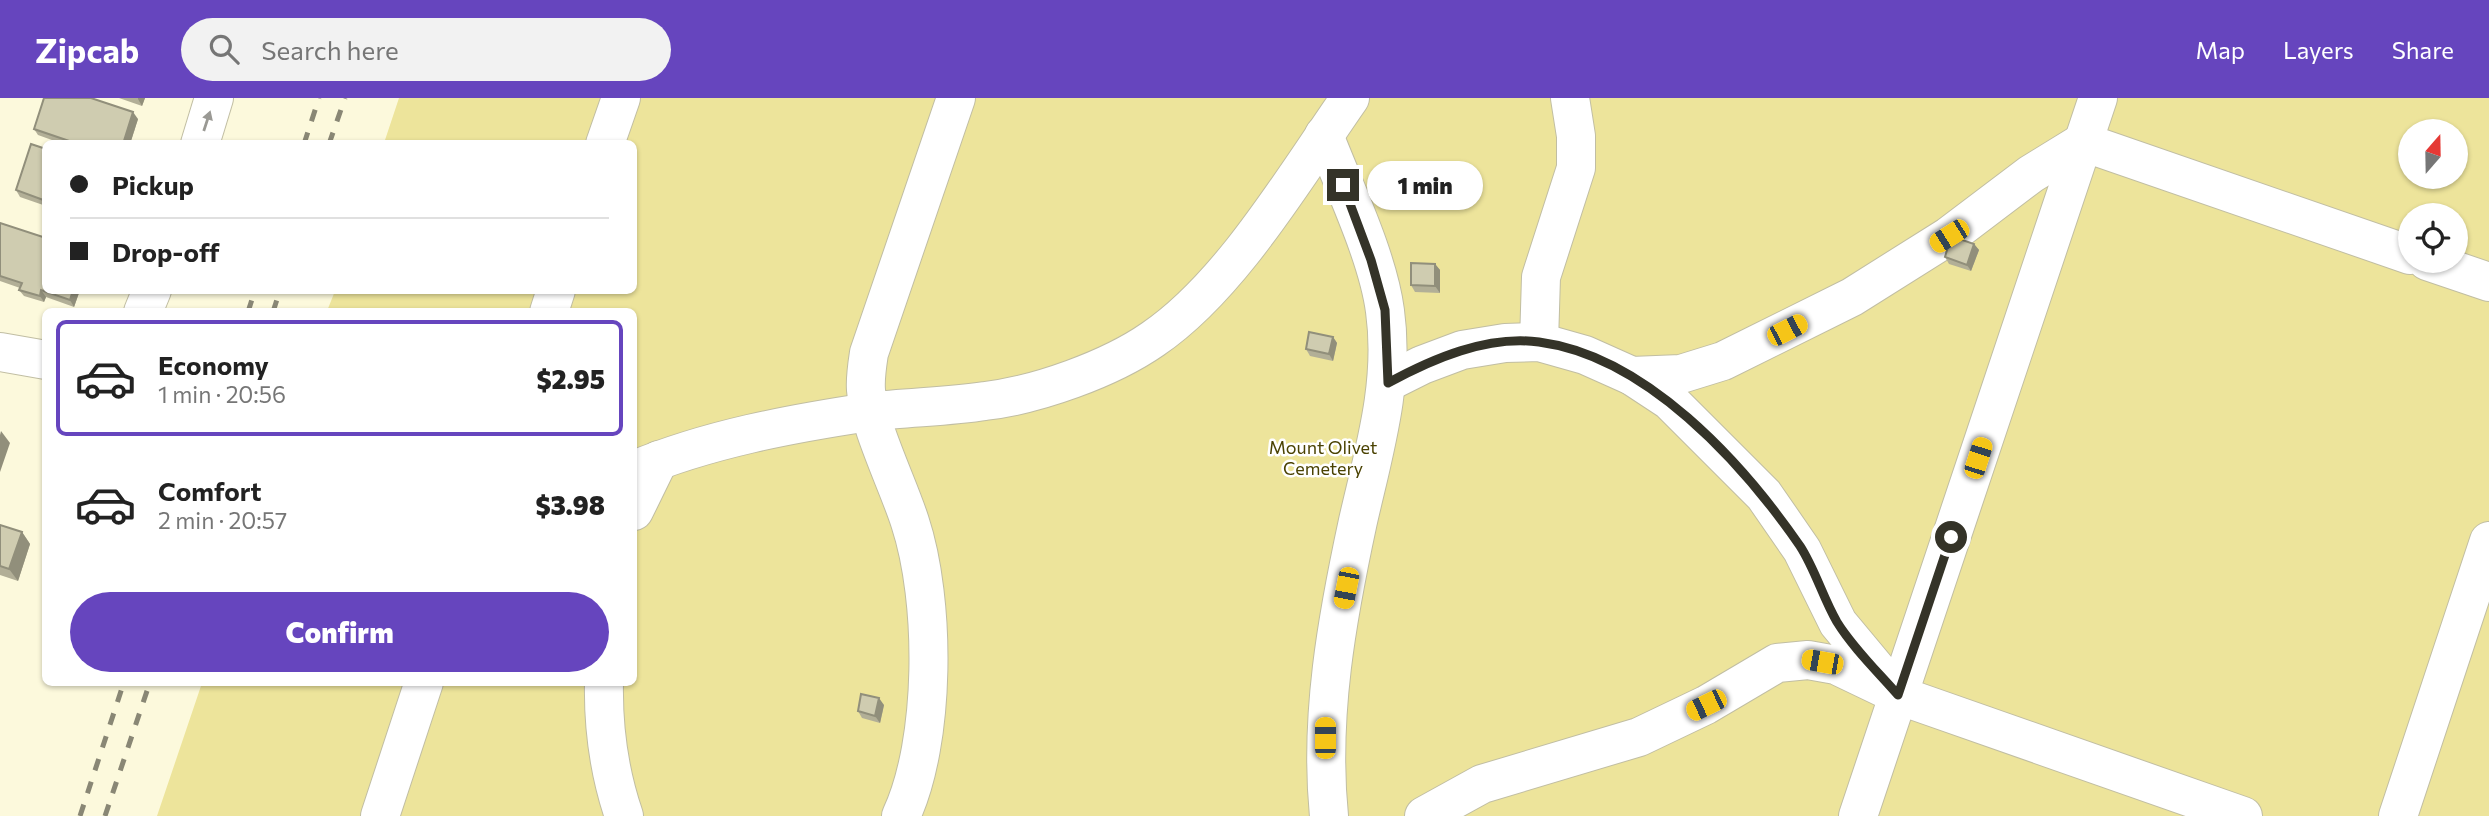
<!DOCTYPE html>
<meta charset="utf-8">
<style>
body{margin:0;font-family:Commissioner,sans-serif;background:#f2f2f2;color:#222;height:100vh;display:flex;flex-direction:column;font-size:26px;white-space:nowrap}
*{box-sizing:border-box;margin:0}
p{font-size:23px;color:#767676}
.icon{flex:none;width:38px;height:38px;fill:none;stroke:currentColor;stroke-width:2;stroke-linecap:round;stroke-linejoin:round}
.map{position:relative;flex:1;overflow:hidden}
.side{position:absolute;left:42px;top:210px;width:595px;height:378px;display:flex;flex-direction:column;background:#fff;border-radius:10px;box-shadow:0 2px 5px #0004}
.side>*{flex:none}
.hud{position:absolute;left:42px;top:42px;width:595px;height:154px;border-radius:10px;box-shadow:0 2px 5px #0004;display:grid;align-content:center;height:154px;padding:0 28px;background:#fff}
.needle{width:46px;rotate:20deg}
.fabs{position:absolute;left:2398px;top:21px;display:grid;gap:14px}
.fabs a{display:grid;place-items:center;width:70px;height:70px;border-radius:50%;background:#fff;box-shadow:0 2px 5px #0004;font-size:35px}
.end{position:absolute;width:32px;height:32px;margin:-16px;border:9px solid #343328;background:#fff;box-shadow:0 0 0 4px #fff}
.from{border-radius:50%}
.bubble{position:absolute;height:49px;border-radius:24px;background:#fff;box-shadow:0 2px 5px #0004;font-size:23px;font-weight:800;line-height:49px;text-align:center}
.car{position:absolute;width:21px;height:42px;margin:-21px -10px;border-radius:9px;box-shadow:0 0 5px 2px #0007;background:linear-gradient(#f5c518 24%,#345 0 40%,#f5c518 0 76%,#345 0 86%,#f5c518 0)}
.hud b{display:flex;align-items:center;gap:24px;height:66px;font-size:26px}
.hud b+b{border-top:2px solid #e0e0e0}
.hud i{width:18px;height:18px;background:#222}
ul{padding:12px 0 0;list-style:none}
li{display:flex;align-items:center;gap:21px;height:116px;margin:0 14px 10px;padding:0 14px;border:4px solid transparent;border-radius:10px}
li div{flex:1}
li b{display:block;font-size:26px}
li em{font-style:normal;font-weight:800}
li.current{border-color:#6645be}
li>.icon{width:63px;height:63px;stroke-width:1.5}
.cta{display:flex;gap:14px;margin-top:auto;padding:14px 28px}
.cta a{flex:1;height:80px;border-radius:42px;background:#6645be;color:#fff;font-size:28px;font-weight:800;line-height:80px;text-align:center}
header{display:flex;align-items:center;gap:42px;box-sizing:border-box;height:98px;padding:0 35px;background:#6645be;color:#fff}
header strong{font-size:33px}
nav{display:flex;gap:38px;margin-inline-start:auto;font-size:24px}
.search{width:490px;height:63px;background:#f2f2f2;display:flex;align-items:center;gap:18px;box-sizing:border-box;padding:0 24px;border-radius:38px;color:#767676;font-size:26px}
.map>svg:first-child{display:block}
</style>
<header>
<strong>Zipcab</strong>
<div class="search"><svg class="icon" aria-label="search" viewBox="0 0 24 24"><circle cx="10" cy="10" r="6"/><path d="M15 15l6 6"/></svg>Search here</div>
<nav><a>Map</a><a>Layers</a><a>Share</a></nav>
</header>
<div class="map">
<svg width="2489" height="718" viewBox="0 0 2489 718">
<rect width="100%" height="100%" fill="#fcf9dc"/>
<path fill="#ede49b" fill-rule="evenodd" d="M399,0H2489V718H157L202,585L634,584V214L327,213L335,193L634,192V46L384,45ZM2410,33H2455V79H2410ZM2410,117H2455V163H2410Z"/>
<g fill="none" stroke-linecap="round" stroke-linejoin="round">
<defs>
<g id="minor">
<path d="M1324,37C1344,89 1378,159 1385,213C1395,285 1374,353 1358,423C1337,520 1319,619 1329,718"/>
<polyline points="200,46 214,0"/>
<polyline points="605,46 621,0"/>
<polyline points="2427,163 2489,184"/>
<polyline points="143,214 152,192"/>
<polyline points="549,214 556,192"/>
<polyline points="1539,244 1541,179 1576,70 1576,38 1570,0"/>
<polyline points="0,254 46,262"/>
<polyline points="1632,278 1681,276 1723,263 1852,199 1949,138 2031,76 2083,44 2410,157"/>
<polyline points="1388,284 1422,267 1462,252 1505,245 1539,244 1585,257 1632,278 1670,303 1764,397 1802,452 1838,525 1898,597 2243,718"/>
<path d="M634,372C709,341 789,326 869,314C908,309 947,309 985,303C1037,297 1110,271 1153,241C1231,188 1296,77 1350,0"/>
<polyline points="634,413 659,362"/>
<path d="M604,584C603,631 609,674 624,718"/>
<polyline points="380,718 424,584"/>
<path d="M901,718C936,643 936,503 910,424C899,389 868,326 866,292C865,280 867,268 869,255L956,0"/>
<polyline points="1424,718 1482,686 1639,639 1706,607 1777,565 1808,562 1836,567 1884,590"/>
<polyline points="1858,718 2098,0"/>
<polyline points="2398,718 2489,443"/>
</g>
</defs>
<use href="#minor" stroke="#c1bea3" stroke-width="40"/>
<use href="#minor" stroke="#fff" stroke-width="38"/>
<g stroke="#898775" stroke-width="5" stroke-dasharray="12 12" stroke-linecap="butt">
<polyline points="304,46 319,0"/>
<polyline points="329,46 345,0"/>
<polyline points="248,214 255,192"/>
<polyline points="273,214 280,192"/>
<polyline points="80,718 124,584"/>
<polyline points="105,718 150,584"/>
</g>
</g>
<g fill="#b2af97">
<polygon points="119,0 145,0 142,8"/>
<polygon points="138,21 130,46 63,46 38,37 34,31"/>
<polygon points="46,51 46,108 20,99 16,92"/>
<polygon points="0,125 80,192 74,209 46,199 44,204 24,198 19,192 20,190 0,183"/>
<polygon points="1974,146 1979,152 1971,173 1949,166 1945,159"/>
<polygon points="1435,166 1440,172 1440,195 1415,194 1411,187"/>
<polygon points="1333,239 1337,245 1333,263 1310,258 1306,251"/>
<polygon points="0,427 22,434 30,446 18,483 0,477"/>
<polygon points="884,607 880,625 862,620 858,613"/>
</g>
<g fill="#918f7b">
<polygon points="138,0 145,0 142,8 138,1"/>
<polygon points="133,14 138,21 130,46 123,46"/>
<polygon points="1974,146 1979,152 1971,173 1967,167"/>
<polygon points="1435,166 1440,172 1440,195 1435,188"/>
<polygon points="41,192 46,199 44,204 40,198"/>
<polygon points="73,192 80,192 74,209 70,202"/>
<polygon points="1333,239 1337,245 1333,263 1329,256"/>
<polygon points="1,333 10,345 0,374 0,337"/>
<polygon points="22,434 30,446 18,483 9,471"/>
<polygon points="879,600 884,607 880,625 875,618"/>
</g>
<g fill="#cfccb0" stroke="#918f7b" stroke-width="2">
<polygon points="44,0 91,0 133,14 123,46 78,46 34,31"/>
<polygon points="31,46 46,51 46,103 16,92"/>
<polygon points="0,125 46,140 46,192 73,192 70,202 41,192 40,198 19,192 22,185 0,178"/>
<polygon points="1951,138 1974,146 1967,167 1945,159"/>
<polygon points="1411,165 1435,166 1435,188 1411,187"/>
<polygon points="1309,234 1333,239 1329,256 1306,251"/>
<polygon points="0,427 22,434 9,471 0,468"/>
<polygon points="861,596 879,600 875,618 858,613"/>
</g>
<defs><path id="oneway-solid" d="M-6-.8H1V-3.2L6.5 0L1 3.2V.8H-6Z" transform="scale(1.75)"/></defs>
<use fill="#9a9994" href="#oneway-solid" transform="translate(207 23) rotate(-72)"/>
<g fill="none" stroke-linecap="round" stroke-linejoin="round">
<path stroke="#343328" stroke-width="9" d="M1343,87L1371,162L1385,212L1388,285C1432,261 1487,237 1539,244C1646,258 1742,364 1800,448C1815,471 1823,500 1837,524C1853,550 1878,574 1898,597L1951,439"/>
</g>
<g text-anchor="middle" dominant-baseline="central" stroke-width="5" stroke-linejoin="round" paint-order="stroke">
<g font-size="18" fill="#4a4202" stroke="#fff">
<text x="1323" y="349">Mount Olivet<tspan x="1323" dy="21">Cemetery</tspan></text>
</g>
</g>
</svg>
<div class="fabs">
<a><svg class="needle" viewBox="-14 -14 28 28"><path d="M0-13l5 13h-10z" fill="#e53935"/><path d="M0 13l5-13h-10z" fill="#767676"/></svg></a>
<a><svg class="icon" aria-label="locate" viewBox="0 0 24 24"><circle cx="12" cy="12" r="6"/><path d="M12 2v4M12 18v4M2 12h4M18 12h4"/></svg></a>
</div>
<i class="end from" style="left:1951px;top:439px"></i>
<i class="end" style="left:1343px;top:87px"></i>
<div class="bubble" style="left:1367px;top:63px;width:116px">1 min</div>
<i class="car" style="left:1949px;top:138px;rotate:238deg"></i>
<i class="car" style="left:1787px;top:232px;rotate:63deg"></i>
<i class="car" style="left:1978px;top:360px;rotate:18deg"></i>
<i class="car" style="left:1346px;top:490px;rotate:191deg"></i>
<i class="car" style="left:1822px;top:564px;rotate:280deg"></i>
<i class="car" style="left:1706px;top:607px;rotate:244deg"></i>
<i class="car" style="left:1325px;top:640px;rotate:0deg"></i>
<div class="hud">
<b><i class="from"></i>Pickup</b>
<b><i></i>Drop-off</b>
</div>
<section class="side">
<ul>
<li class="current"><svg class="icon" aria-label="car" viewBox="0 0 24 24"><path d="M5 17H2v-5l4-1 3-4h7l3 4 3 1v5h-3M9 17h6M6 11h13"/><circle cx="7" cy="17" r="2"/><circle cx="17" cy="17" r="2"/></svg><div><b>Economy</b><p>1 min · 20:56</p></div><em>$2.95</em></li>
<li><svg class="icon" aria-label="car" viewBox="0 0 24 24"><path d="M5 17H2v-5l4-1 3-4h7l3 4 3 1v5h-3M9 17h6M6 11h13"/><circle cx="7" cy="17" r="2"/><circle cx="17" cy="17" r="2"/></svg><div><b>Comfort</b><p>2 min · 20:57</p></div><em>$3.98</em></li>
</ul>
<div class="cta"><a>Confirm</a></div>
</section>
</div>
